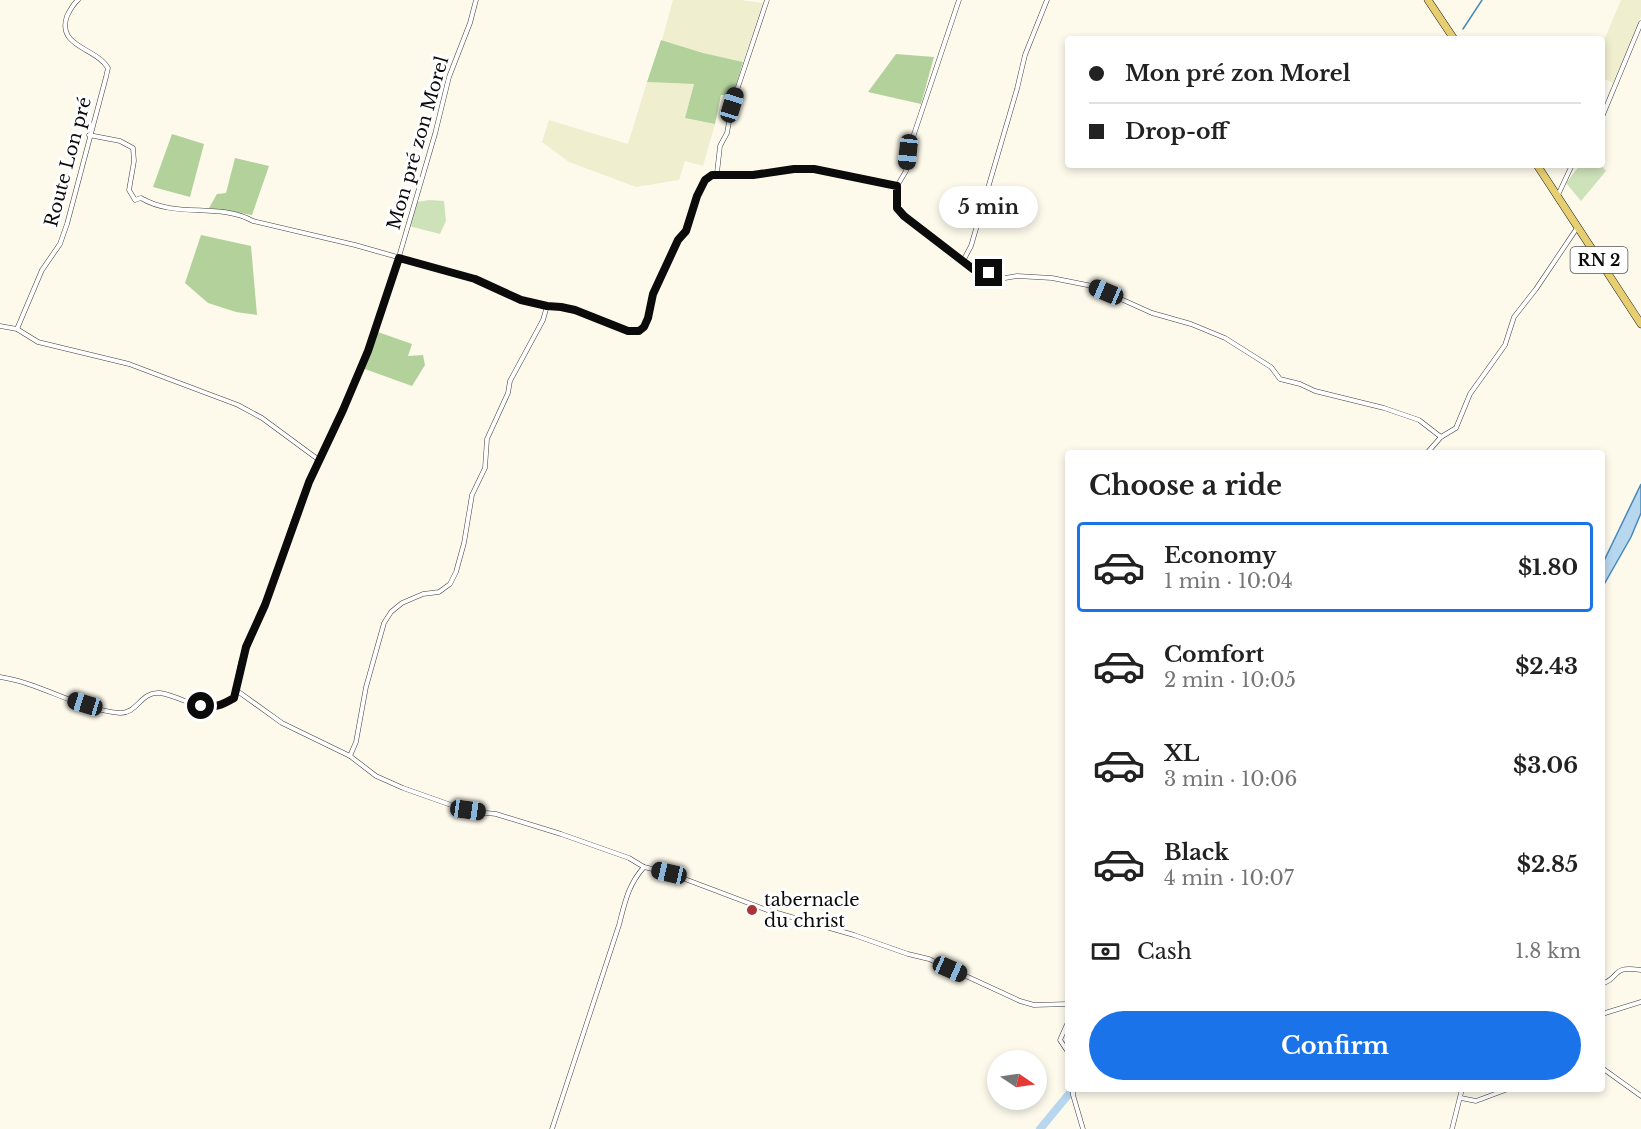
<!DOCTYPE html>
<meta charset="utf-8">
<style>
body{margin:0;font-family:"Libre Baskerville",serif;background:#f6f6f6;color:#222;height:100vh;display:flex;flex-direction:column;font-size:22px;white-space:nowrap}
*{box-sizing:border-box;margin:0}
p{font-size:20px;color:#767676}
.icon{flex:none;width:33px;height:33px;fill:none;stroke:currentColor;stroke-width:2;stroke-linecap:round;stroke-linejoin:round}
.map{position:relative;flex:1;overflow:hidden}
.side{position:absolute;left:1065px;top:450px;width:540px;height:642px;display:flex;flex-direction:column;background:#fff;border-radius:6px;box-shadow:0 3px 9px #0003}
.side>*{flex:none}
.top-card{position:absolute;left:1065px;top:36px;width:540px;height:132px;border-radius:6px;box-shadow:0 3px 9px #0003;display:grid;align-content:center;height:132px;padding:0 24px;background:#fff}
.needle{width:39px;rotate:103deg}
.buttons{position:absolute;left:987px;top:1050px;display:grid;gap:12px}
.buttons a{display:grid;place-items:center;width:60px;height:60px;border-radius:50%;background:#fff;box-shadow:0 3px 9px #0003;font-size:30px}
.end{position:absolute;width:27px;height:27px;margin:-14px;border:8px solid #0b0b0b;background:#fff;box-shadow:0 0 0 3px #fff}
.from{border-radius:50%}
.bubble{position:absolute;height:42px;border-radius:21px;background:#fff;box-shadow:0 3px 9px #0003;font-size:20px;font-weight:700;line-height:42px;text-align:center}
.car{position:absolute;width:18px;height:36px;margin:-18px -9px;border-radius:8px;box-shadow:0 0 4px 2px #0007;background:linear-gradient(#222 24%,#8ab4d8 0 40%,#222 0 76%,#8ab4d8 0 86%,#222 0)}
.top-card b{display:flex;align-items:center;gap:21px;height:57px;font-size:22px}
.top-card b+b{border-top:2px solid #e0e0e0}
.top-card i{width:15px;height:15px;background:#222}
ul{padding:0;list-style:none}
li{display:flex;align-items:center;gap:18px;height:90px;margin:0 12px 9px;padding:0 12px;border:3px solid transparent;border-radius:6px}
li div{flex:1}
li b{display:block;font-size:22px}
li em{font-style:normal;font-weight:700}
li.on{border-color:#1a73e8}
li>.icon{width:54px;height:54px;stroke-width:1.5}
h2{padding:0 24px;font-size:27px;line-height:72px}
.pay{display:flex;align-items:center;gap:15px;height:66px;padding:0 24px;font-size:22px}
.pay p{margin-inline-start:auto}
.action{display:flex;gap:12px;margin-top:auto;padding:12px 24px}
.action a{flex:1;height:69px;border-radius:36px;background:#1a73e8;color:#fff;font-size:24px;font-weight:700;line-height:69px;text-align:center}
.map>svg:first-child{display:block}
</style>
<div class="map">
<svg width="1641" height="1129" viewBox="0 0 1641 1129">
<rect width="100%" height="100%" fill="#fdfaec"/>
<g fill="#efeecf">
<polygon points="673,0 741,0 763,3 743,62 703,53 662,40"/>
<polygon points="1621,0 1641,0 1641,17 1613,83 1602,78 1602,45"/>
<polygon points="647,82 694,84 685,118 715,124 703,166 685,161 679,180 636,187 569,162 542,142 549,120 628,144"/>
</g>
<g fill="#cee2ba">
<polygon points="1580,165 1601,165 1606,171 1581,201 1566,183"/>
<polygon points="429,200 444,201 446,221 440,234 409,226 417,202"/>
</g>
<g fill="#b2d19b">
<polygon points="661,40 703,53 743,62 733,95 721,95 715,124 685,118 694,84 647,82"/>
<polygon points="896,54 934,57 921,104 868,92"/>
<polygon points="172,134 204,144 190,197 153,187"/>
<polygon points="235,158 269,166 252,215 209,208 217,194 226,193"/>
<polygon points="201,235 251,246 257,315 236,312 208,303 185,283"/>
<polygon points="375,331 412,344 408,356 423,355 425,365 412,386 362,368"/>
</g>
<polygon fill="#b7d7ee" stroke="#4789bb" stroke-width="1.5" points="1641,484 1641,513 1631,537 1602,588 1602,565"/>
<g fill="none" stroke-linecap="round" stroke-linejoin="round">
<polyline stroke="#4789bb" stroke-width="1.5" points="1463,29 1482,0"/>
<polyline stroke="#b7d7ee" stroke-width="8" points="1040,1129 1073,1089"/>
<defs>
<g id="street">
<polyline points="959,0 908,152 906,171 897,186 897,208 904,216 973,269 1005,278 1017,276 1052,278 1092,286 1152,313 1191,324 1225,338 1271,367 1280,379 1300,384 1315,391 1384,408 1419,420 1441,437"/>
<polyline points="1602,117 1641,23"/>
<path d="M89,135L120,141L133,148L134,161L129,190L135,200L141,198C176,219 220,202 253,221L355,245L475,279L521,300L547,306L561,307L575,310L628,331H639L644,327L649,318L653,294L678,240L686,231L697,196L705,180L717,173L720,146L727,133L732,105L767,0"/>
<polyline points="713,175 753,175 794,169 814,169 897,186"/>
<polyline points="1558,195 1572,165"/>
<polyline points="963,261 971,246 1017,89 1025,55 1047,0"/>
<path d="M0,326L17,329L42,270L60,244L67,224L106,77L108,68C97,48 56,47 67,16C70,10 73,4 78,0"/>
<polyline points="17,329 38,342 129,364 238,405 262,418 319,460"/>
<polyline points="1427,453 1441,437 1456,428 1470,394 1505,345 1514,317 1536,289 1577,228"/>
<path d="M0,677C41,683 78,709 120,713C137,714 141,691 160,693C190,698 202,719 234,698L241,662L265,605L293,523L309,482L343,410L367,351L393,277L435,134L449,77L470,23L476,0"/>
<polyline points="236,690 282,723 350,756 376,776 403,788 468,811 496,814 561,834 629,858 644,867 669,873 767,910 854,935 908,954 929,959 1020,1001 1034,1005 1068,1004"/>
<polyline points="350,756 356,742 366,687 384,623 391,612 402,603 423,594 439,592 450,584 456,572 464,543 472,495 485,468 487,439 508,393 510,381 543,320 547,306"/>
<path d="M1602,984C1623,976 1609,966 1641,970"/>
<polyline points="1602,1014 1641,1002"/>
<polyline points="1068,1022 1060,1040 1068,1052"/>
<polyline points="1602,1068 1641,1096"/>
<polyline points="1073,1089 1073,1095 1083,1129"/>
<polyline points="1461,1098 1476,1101 1508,1089"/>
<path d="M552,1129L619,925C625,902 628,885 644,867"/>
<polyline points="1452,1129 1462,1089"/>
</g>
<g id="primary">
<polyline points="1428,0 1454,39"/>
<polyline points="1537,165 1641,324"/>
</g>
</defs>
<use href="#street" stroke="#3e3e3e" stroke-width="5"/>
<use href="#primary" stroke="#1c1c1c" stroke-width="8"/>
<use href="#street" stroke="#fff" stroke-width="4"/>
<use href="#primary" stroke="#e7ce71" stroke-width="7"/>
</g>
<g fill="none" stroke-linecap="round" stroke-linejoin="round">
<path stroke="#0b0b0b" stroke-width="8" d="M201,706C215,708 222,705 234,698L246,647L265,605L309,482L343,410L368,351L399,258L475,279L521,300L547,306L561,307L575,310L628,331H639L644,327L648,318L653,294L678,240L686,231L697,196L705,180L712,175H753L794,169H814L897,186V208L904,216L973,269L989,273"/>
</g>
<circle fill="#a93537" stroke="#fff" stroke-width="2" cx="752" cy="910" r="6"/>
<g text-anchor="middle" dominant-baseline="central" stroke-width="6" stroke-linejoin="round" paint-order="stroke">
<rect fill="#fff" stroke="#545454" stroke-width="1.5" x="1570.5" y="247" width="57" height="26" rx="4.5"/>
<g font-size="16" font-weight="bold" fill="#0b0b0b">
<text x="1599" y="260">RN 2</text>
</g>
<g font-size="18" fill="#0b0b0b" stroke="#fff">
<text transform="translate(418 143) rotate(-74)">Mon pré zon Morel</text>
<text transform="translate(68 162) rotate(-75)">Route Lon pré</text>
</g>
<g font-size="18" fill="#0b0b0b" stroke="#fff" text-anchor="start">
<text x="764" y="900">tabernacle<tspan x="764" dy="21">du christ</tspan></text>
</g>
</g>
</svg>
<div class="buttons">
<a><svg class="needle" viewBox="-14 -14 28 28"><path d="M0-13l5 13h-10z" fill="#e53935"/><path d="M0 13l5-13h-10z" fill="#767676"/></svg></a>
</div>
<i class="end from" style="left:201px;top:706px"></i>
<i class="end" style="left:989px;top:273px"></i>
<div class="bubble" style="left:939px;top:186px;width:99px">5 min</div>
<i class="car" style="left:732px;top:105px;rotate:17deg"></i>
<i class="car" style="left:908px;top:152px;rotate:186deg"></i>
<i class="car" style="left:1106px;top:292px;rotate:293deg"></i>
<i class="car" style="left:85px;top:704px;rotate:287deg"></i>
<i class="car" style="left:468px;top:810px;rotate:98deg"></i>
<i class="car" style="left:669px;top:873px;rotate:283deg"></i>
<i class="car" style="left:950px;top:969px;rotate:114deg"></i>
<div class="top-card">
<b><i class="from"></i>Mon pré zon Morel</b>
<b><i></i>Drop-off</b>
</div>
<section class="side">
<h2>Choose a ride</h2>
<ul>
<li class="on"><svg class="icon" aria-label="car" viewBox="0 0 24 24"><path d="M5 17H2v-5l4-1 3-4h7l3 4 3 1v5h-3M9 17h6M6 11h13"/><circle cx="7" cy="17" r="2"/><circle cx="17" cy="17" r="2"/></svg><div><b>Economy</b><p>1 min · 10:04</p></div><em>$1.80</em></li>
<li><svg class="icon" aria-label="car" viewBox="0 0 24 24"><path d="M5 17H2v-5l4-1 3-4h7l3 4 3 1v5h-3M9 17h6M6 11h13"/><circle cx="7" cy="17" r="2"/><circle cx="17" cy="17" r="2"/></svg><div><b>Comfort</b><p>2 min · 10:05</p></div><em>$2.43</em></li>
<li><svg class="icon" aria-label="car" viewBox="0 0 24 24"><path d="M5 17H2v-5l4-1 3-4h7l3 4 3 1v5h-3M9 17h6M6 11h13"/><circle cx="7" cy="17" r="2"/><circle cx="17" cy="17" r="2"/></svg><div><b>XL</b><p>3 min · 10:06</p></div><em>$3.06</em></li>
<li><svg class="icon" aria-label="car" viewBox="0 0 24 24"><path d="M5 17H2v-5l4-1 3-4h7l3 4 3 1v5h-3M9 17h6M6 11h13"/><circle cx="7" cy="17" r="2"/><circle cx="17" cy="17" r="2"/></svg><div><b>Black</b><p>4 min · 10:07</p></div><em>$2.85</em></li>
</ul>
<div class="pay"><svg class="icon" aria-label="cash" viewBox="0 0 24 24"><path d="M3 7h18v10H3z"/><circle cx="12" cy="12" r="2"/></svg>Cash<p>1.8 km</p></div>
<div class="action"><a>Confirm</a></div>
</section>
</div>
